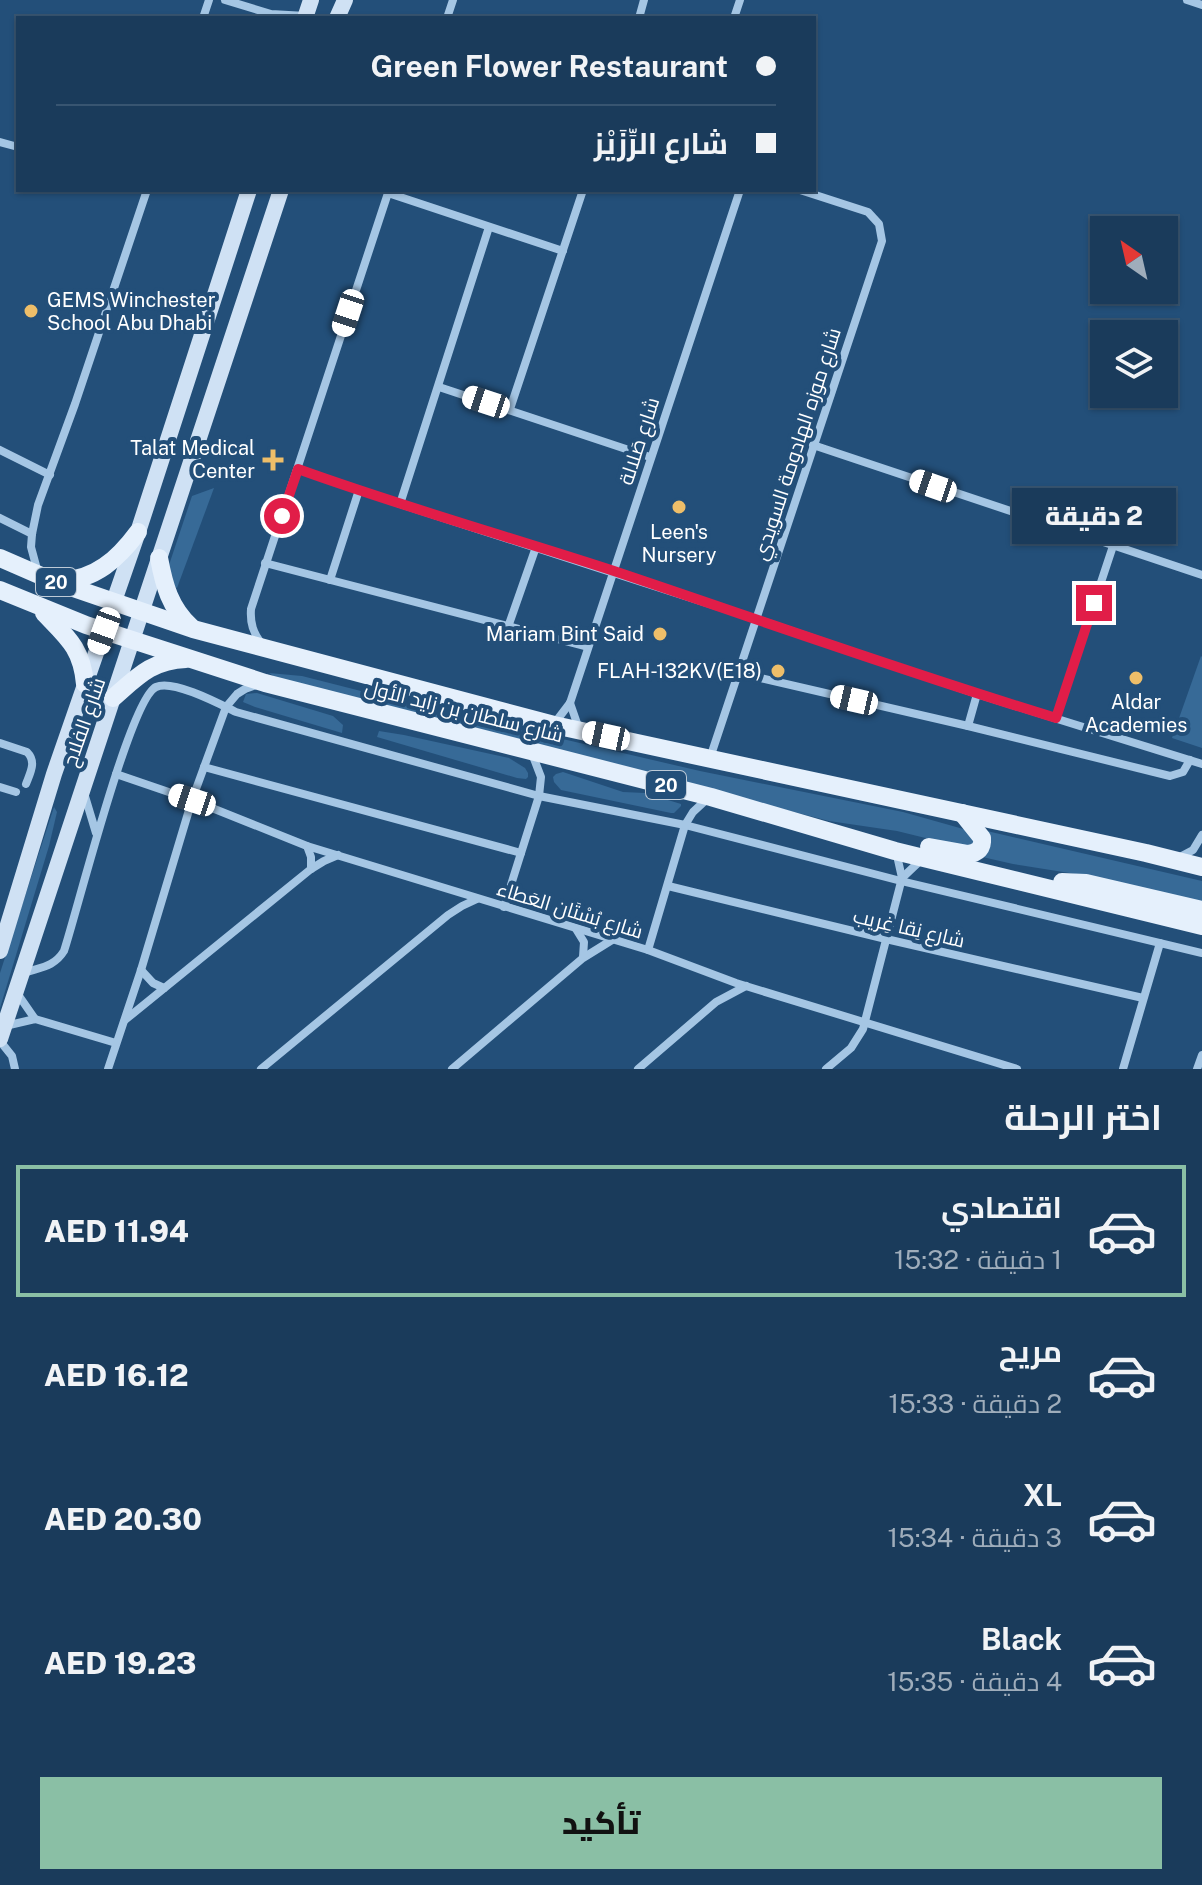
<!DOCTYPE html>
<html lang="ar">
<meta charset="utf-8">
<style>
body{margin:0;font-family:"Public Sans",Cairo,sans-serif;background:#234261;color:#f1f3f6;direction:rtl;height:100vh;display:flex;flex-direction:column;font-size:30px;white-space:nowrap}
*{box-sizing:border-box;margin:0}
p{font-size:26px;color:#9fadbb}
.icon{flex:none;width:44px;height:44px;fill:none;stroke:currentColor;stroke-width:2;stroke-linecap:round;stroke-linejoin:round}
.map{position:relative;height:1069px;overflow:hidden;direction:ltr}
.side{display:flex;flex-direction:column;background:#1a3b5b;flex:1}
.side>*{flex:none}
.top-card{position:absolute;left:16px;top:16px;width:800px;height:176px;border-radius:0px;box-shadow:0 2px 6px #0004,0 0 0 2px #385571;direction:rtl;display:grid;align-content:center;height:176px;padding:0 40px;background:#1a3b5b}
.needle{width:52px;rotate:326deg}
.controls{position:absolute;left:1090px;top:216px;display:grid;gap:16px}
.controls a{display:grid;place-items:center;width:88px;height:88px;border-radius:0px;background:#1a3b5b;box-shadow:0 2px 6px #0004,0 0 0 2px #385571;font-size:40px}
.end{position:absolute;width:36px;height:36px;margin:-18px;border:10px solid #e11d48;background:#fff;box-shadow:0 0 0 4px #fff}
.from{border-radius:50%}
.bubble{position:absolute;height:56px;border-radius:0px;background:#1a3b5b;box-shadow:0 2px 6px #0004,0 0 0 2px #385571;font-size:26px;font-weight:800;line-height:56px;text-align:center;direction:rtl}
.car{position:absolute;width:24px;height:48px;margin:-24px -12px;border-radius:10px;box-shadow:0 0 6px 2px #0007;background:linear-gradient(#fff 24%,#345 0 40%,#fff 0 76%,#345 0 86%,#fff 0)}
.top-card b{display:flex;align-items:center;gap:28px;height:76px;font-size:30px}
.top-card b+b{border-top:2px solid #385571}
.top-card i{width:20px;height:20px;background:#f1f3f6}
ul{padding:0;list-style:none}
li{display:flex;align-items:center;gap:24px;height:132px;margin:0 16px 12px;padding:0 24px;border:4px solid transparent;border-radius:0px}
li div{flex:1}
li b{display:block;font-size:30px}
li em{font-style:normal;font-weight:800}
li.on{border-color:#8abfa5}
li>.icon{width:72px;height:72px;stroke-width:1.5}
h2{padding:0 40px;font-size:36px;line-height:96px}
.cta{display:flex;gap:16px;margin-top:auto;padding:16px 40px}
.cta a{flex:1;height:92px;border-radius:0px;background:#8abfa5;color:#111;font-size:32px;font-weight:800;line-height:92px;text-align:center}
.map>svg:first-child{display:block}
</style>
<div class="map">
<svg width="1202" height="1069" viewBox="0 0 1202 1069">
<rect width="100%" height="100%" fill="#234f79"/>
<g fill="#376a97">
<polygon points="214,488 177,588 170,583 166,574 192,496"/>
<polygon points="1201,656 1202,657 1202,748 1172,738"/>
<polygon points="269,673 302,676 412,704 700,771 903,812 974,832 977,841 966,848 897,831 829,821 278,679"/>
<polygon points="257,693 333,716 343,725 342,733 255,707 243,702 246,694"/>
<polygon points="379,731 404,735 509,758 525,768 528,773 528,777 526,779 517,778 377,737"/>
<polygon points="563,772 623,792 645,793 681,804 681,806 674,813 671,813 561,790 554,782 553,777 556,774"/>
<polygon points="54,807 57,812 49,846 0,1008 0,973"/>
<polygon points="987,831 1202,881 1202,904 1082,875 1013,864 978,856"/>
</g>
<g fill="none" stroke-linecap="round" stroke-linejoin="round">
<g stroke="#a5c6e4" stroke-width="8">
<polyline points="225,0 271,14 306,16"/>
<polyline points="1187,0 1202,5"/>
<polyline points="203,18 209,0"/>
<polyline points="447,18 453,0"/>
<polyline points="639,18 644,0"/>
<polyline points="734,18 740,0"/>
<polyline points="0,142 18,147"/>
<polyline points="388,193 563,251"/>
<polyline points="439,387 650,457"/>
<polyline points="510,409 583,190"/>
<polyline points="813,445 1202,575"/>
<polyline points="0,450 50,475"/>
<polyline points="298,469 400,504 756,619 977,694 1202,764"/>
<polyline points="400,504 489,227"/>
<polyline points="0,518 32,534"/>
<polyline points="265,563 588,647"/>
<polyline points="38,573 31,547 32,534 38,505 75,404 147,190"/>
<polyline points="330,580 359,490"/>
<polyline points="508,627 536,547"/>
<path d="M262,644C253,633 250,623 251,609L389,190"/>
<polyline points="739,673 968,726 1170,776 1183,772 1190,760"/>
<polyline points="570,703 579,729"/>
<polyline points="1056,718 1113,546"/>
<polyline points="554,724 570,703 740,190"/>
<polyline points="968,726 977,694"/>
<path d="M0,743L27,752C37,762 30,773 26,784"/>
<polyline points="710,758 882,241 879,224 868,212 800,190"/>
<polyline points="204,767 521,853"/>
<polyline points="116,774 192,800 307,846 648,950 736,983 1017,1069"/>
<polyline points="0,787 16,792"/>
<polyline points="84,793 96,833"/>
<polyline points="307,846 311,857 311,869"/>
<polyline points="1178,858 1193,850 1202,835"/>
<polyline points="902,878 922,859"/>
<polyline points="668,886 886,939 1143,998"/>
<polyline points="504,907 539,796 541,777 531,751"/>
<polyline points="576,929 584,942 583,957"/>
<polyline points="648,950 685,825 693,812 707,799"/>
<polyline points="141,970 153,983 164,988"/>
<path d="M24,973C41,967 54,967 64,951C77,912 130,699 156,687C173,679 220,704 236,712L539,796L685,825L901,881L1202,953"/>
<polyline points="17,993 35,1019"/>
<polyline points="125,1020 311,869 324,861 338,855"/>
<polyline points="5,1026 35,1019 116,1043"/>
<polyline points="0,1041 12,1056 15,1069"/>
<polyline points="108,1069 141,970 192,800 226,707 237,694 245,689 256,685"/>
<polyline points="261,1069 448,915 462,906 477,899"/>
<polyline points="452,1069 583,958 612,940"/>
<polyline points="638,1069 716,1002 746,986"/>
<polyline points="826,1069 851,1048 863,1029 902,878 896,851"/>
<polyline points="1123,1069 1160,943"/>
<polyline points="1197,1069 1202,1055"/>
</g>
<g stroke="#cfe1f4" stroke-width="16">
<polyline points="305,18 311,0"/>
<polyline points="337,18 345,0"/>
<polyline points="0,951 54,774 138,532 249,190"/>
<polyline points="0,1039 281,190"/>
</g>
<g stroke="#e5f0fc" stroke-width="18">
<polyline points="0,558 53,581 193,629 554,725 1146,853 1202,867"/>
<path d="M159,558C164,585 170,608 191,627"/>
<path d="M60,581C95,580 118,559 138,532"/>
<polyline points="0,590 86,625 265,683 711,797 895,851 1202,926"/>
<path d="M44,613C67,637 82,648 85,684"/>
<path d="M113,698C137,677 152,660 186,659"/>
<path d="M929,847L968,854C978,853 983,848 982,838L962,813"/>
<polyline points="1062,882 1086,883 1202,910"/>
</g>
</g>
<g fill="none" stroke-linecap="round" stroke-linejoin="round">
<path stroke="#e11d48" stroke-width="10" d="M282,516L298,469C403,507 510,537 617,572C763,621 908,673 1056,718L1094,603"/>
</g>
<g fill="#eebe69" stroke="#234f79" stroke-width="3">
<circle cx="31" cy="311" r="8"/>
<path d="M269 448h8v8h8v8h-8v8h-8v-8h-8v-8h8z"/>
<circle cx="679" cy="507" r="8"/>
<circle cx="660" cy="634" r="8"/>
<circle cx="778" cy="671" r="8"/>
<circle cx="1136" cy="678" r="8"/>
</g>
<g text-anchor="middle" dominant-baseline="central" stroke-width="8" stroke-linejoin="round" paint-order="stroke">
<g fill="#234f79" stroke="#bdcad7" stroke-width="2">
<rect x="36" y="568" width="40" height="28" rx="6"/>
<rect x="646" y="771" width="40" height="28" rx="6"/>
</g>
<g font-size="18" font-weight="bold" fill="#fff">
<text x="56" y="582">20</text>
<text x="666" y="785">20</text>
</g>
<g font-size="20" fill="#fff" stroke="#234f79" text-anchor="end">
<text x="47" y="300" text-anchor="start">GEMS Winchester<tspan x="47" dy="23">School Abu Dhabi</tspan></text>
<text x="255" y="448">Talat Medical<tspan x="255" dy="23">Center</tspan></text>
<text x="679" y="532" text-anchor="middle">Leen's<tspan x="679" dy="23">Nursery</tspan></text>
<text x="644" y="634">Mariam Bint Said</text>
<text x="762" y="671">FLAH-132KV(E18)</text>
<text x="1136" y="702" text-anchor="middle">Aldar<tspan x="1136" dy="23">Academies</tspan></text>
</g>
<g font-size="20" fill="#fff" stroke="#234f79">
<text transform="translate(639 441) rotate(-72)">شارع صَلالة</text>
<text transform="translate(797 444) rotate(-72)">شارع موزه الهادومة السويدي</text>
<text transform="translate(464 711) rotate(14)">شارع سلطان بن زايد الأول</text>
<text transform="translate(84 722) rotate(-71)">شارع الفلاح</text>
<text transform="translate(570 910) rotate(17)">شارع بُسْتَان العَطاء</text>
<text transform="translate(909 928) rotate(13)">شارع نِقا غِريب</text>
</g>
</g>
</svg>
<div class="controls">
<a><svg class="needle" viewBox="-14 -14 28 28"><path d="M0-13l5 13h-10z" fill="#e53935"/><path d="M0 13l5-13h-10z" fill="#9fadbb"/></svg></a>
<a><svg class="icon" aria-label="layers" viewBox="0 0 24 24"><path d="M12 4l9 5-9 5-9-5zM3 14l9 5 9-5"/></svg></a>
</div>
<i class="end from" style="left:282px;top:516px"></i>
<i class="end" style="left:1094px;top:603px"></i>
<div class="bubble" style="left:1012px;top:488px;width:164px">2 دقيقة</div>
<i class="car" style="left:348px;top:313px;rotate:198deg"></i>
<i class="car" style="left:486px;top:402px;rotate:288deg"></i>
<i class="car" style="left:933px;top:486px;rotate:289deg"></i>
<i class="car" style="left:104px;top:631px;rotate:200deg"></i>
<i class="car" style="left:854px;top:700px;rotate:283deg"></i>
<i class="car" style="left:606px;top:736px;rotate:282deg"></i>
<i class="car" style="left:192px;top:800px;rotate:288deg"></i>
<div class="top-card">
<b><i class="from"></i>Green Flower Restaurant</b>
<b><i></i>شارع الرِّزَيْز</b>
</div>
</div>
<section class="side">
<h2>اختر الرحلة</h2>
<ul>
<li class="on"><svg class="icon" aria-label="car" viewBox="0 0 24 24"><path d="M5 17H2v-5l4-1 3-4h7l3 4 3 1v5h-3M9 17h6M6 11h13"/><circle cx="7" cy="17" r="2"/><circle cx="17" cy="17" r="2"/></svg><div><b>اقتصادي</b><p>1 دقيقة · 15:32</p></div><em>AED 11.94</em></li>
<li><svg class="icon" aria-label="car" viewBox="0 0 24 24"><path d="M5 17H2v-5l4-1 3-4h7l3 4 3 1v5h-3M9 17h6M6 11h13"/><circle cx="7" cy="17" r="2"/><circle cx="17" cy="17" r="2"/></svg><div><b>مريح</b><p>2 دقيقة · 15:33</p></div><em>AED 16.12</em></li>
<li><svg class="icon" aria-label="car" viewBox="0 0 24 24"><path d="M5 17H2v-5l4-1 3-4h7l3 4 3 1v5h-3M9 17h6M6 11h13"/><circle cx="7" cy="17" r="2"/><circle cx="17" cy="17" r="2"/></svg><div><b>XL</b><p>3 دقيقة · 15:34</p></div><em>AED 20.30</em></li>
<li><svg class="icon" aria-label="car" viewBox="0 0 24 24"><path d="M5 17H2v-5l4-1 3-4h7l3 4 3 1v5h-3M9 17h6M6 11h13"/><circle cx="7" cy="17" r="2"/><circle cx="17" cy="17" r="2"/></svg><div><b>Black</b><p>4 دقيقة · 15:35</p></div><em>AED 19.23</em></li>
</ul>
<div class="cta"><a>تأكيد</a></div>
</section>
